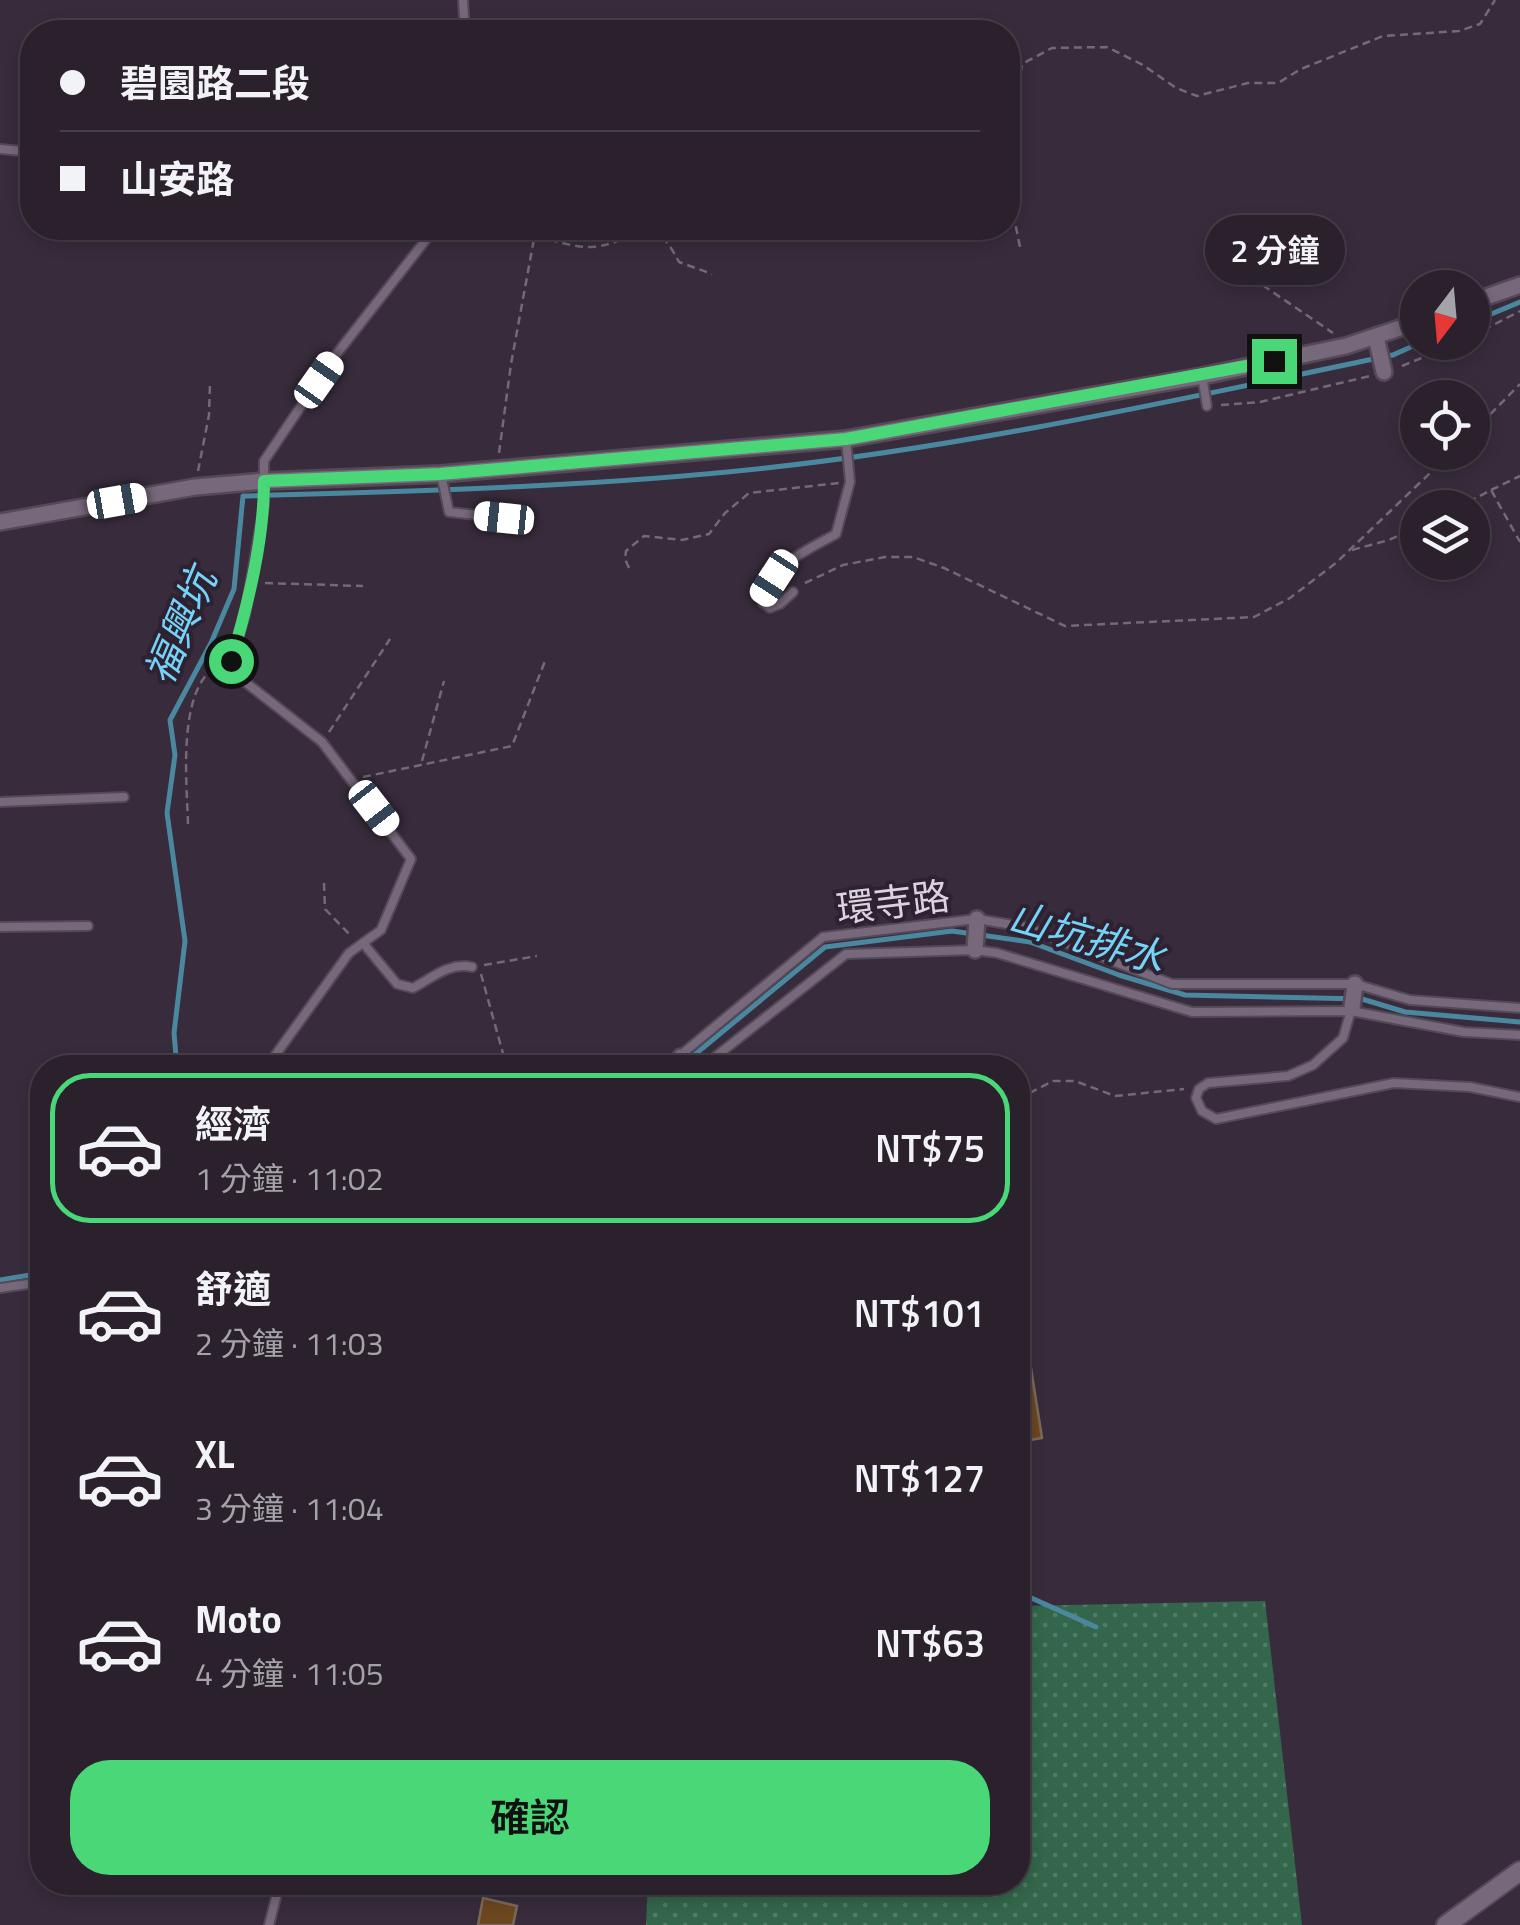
<!DOCTYPE html>
<html lang="zh-TW">
<meta charset="utf-8">
<style>
body{margin:0;font-family:"Titillium Web","Noto Sans TC",sans-serif;background:#322935;color:#f1f3f6;height:100vh;display:flex;flex-direction:column;font-size:38px;white-space:nowrap}
*{box-sizing:border-box;margin:0}
p{font-size:32px;color:#a5a3aa}
.icon{flex:none;width:55px;height:55px;fill:none;stroke:currentColor;stroke-width:2;stroke-linecap:round;stroke-linejoin:round}
.map{position:relative;flex:1;overflow:hidden}
.drawer{position:absolute;left:30px;top:1055px;width:1000px;height:840px;display:flex;flex-direction:column;background:#2a212d;border-radius:40px;box-shadow:0 5px 15px #0003,0 0 0 2px #463e49}
.drawer>*{flex:none}
.top-card{position:absolute;left:20px;top:20px;width:1000px;height:220px;border-radius:40px;box-shadow:0 5px 15px #0003,0 0 0 2px #463e49;display:grid;align-content:center;height:220px;padding:0 40px;background:#2a212d}
.needle{width:65px;rotate:196deg}
.controls{position:absolute;left:1400px;top:270px;display:grid;gap:20px}
.controls a{display:grid;place-items:center;width:90px;height:90px;border-radius:50%;background:#2a212d;box-shadow:0 5px 15px #0003,0 0 0 2px #463e49;font-size:50px}
.end{position:absolute;width:45px;height:45px;margin:-22px;border:12px solid #49d778;background:#111;box-shadow:0 0 0 5px #111}
.from{border-radius:50%}
.bubble{position:absolute;height:70px;border-radius:35px;background:#2a212d;box-shadow:0 5px 15px #0003,0 0 0 2px #463e49;font-size:32px;font-weight:600;line-height:70px;text-align:center}
.car{position:absolute;width:30px;height:60px;margin:-30px -15px;border-radius:12px;box-shadow:0 0 8px 2px #0007;background:linear-gradient(#fff 24%,#345 0 40%,#fff 0 76%,#345 0 86%,#fff 0)}
.top-card b{display:flex;align-items:center;gap:35px;height:95px;font-size:38px}
.top-card b+b{border-top:2px solid #463e49}
.top-card i{width:25px;height:25px;background:#f1f3f6}
ul{padding:18px 0 0;list-style:none}
li{display:flex;align-items:center;gap:30px;height:150px;margin:0 20px 15px;padding:0 20px;border:5px solid transparent;border-radius:40px}
li div{flex:1}
li b{display:block;font-size:38px}
li em{font-style:normal;font-weight:600}
li.active{border-color:#49d778}
li>.icon{width:90px;height:90px;stroke-width:1.5}
.button{display:flex;gap:20px;margin-top:auto;padding:20px 40px}
.button a{flex:1;height:115px;border-radius:40px;background:#49d778;color:#111;font-size:40px;font-weight:600;line-height:115px;text-align:center}
.map>svg:first-child{display:block}
</style>
<div class="map">
<svg width="1520" height="1925" viewBox="0 0 1520 1925">
<defs>
<pattern id="grass-dots" width="8" height="8" patternUnits="userSpaceOnUse" patternTransform="scale(2.5)"><rect width="8" height="8" fill="#33664b"/><path d="M2 2h.1M6 6h.1" fill="none" stroke="#507b64" stroke-width="1.8" stroke-linecap="round"/></pattern>
</defs>
<rect width="100%" height="100%" fill="#382c3c"/>
<polygon fill="url(#grass-dots)" points="1265,1601 1302,1925 646,1925 648,1883 1018,1882 1018,1606"/>
<g fill="none" stroke-linecap="round" stroke-linejoin="round">
<g stroke="#4a88a0" stroke-width="5">
<polyline points="1472,322 1520,302"/>
<polyline points="687,1061 825,947 952,931 1030,942 1119,975 1185,995 1362,999 1405,1012 1520,1022"/>
<path d="M177,1068L174,1033L185,941L167,813L175,755L170,720L211,643L234,589L243,496C418,491 592,487 766,468C977,445 1185,398 1393,355L1422,342"/>
<polyline points="0,1280 42,1273"/>
<polyline points="1018,1592 1096,1627"/>
</g>
</g>
<g fill="#6b4620" stroke="#7b6958" stroke-width="2.5">
<polygon points="1025,1330 1042,1438 1018,1442 1018,1331"/>
<polygon points="483,1898 517,1906 513,1925 478,1925"/>
</g>
<g fill="none" stroke-linecap="round" stroke-linejoin="round">
<defs>
<g id="service">
<polyline points="463,0 465,32"/>
<polyline points="0,149 32,152"/>
<polyline points="1202,376 1207,406"/>
<polyline points="441,474 449,512 504,518"/>
<path d="M793,592L780,604L770,608L763,603C762,569 811,548 836,534L850,482L846,439"/>
<polyline points="0,802 124,797"/>
<polyline points="0,927 88,926"/>
<path d="M363,943L397,984L413,988C432,978 449,962 472,967"/>
<polyline points="1352,1007 1343,1038 1313,1065 1288,1076 1208,1083 1199,1089 1196,1098 1202,1111 1216,1119 1394,1083 1470,1087 1520,1097"/>
<polyline points="266,1068 349,953 381,930 411,859 322,742 240,678 231,661 245,615 264,505 264,461 335,356 435,228"/>
<polyline points="665,1068 823,937 977,919 1025,927 1172,984 1355,984 1410,1000 1520,1008"/>
<polyline points="701,1068 846,954 975,950 997,953 1192,1012 1351,1011 1464,1032 1520,1035"/>
<polyline points="0,1288 42,1282"/>
<polyline points="269,1925 280,1882"/>
</g>
<g id="minor">
<polyline points="1472,302 1520,285"/>
<polyline points="1376,337 1384,372"/>
<polyline points="0,522 195,487 264,481 441,474 846,439 1202,376 1346,346 1418,322"/>
<polyline points="975,950 977,919"/>
<polyline points="1352,1007 1355,984"/>
<polyline points="681,1057 688,1068"/>
</g>
<polyline id="tertiary" points="1446,1925 1520,1871"/>
</defs>
<use href="#service" stroke="#544957" stroke-width="12"/>
<use href="#minor" stroke="#544957" stroke-width="20"/>
<use href="#tertiary" stroke="#544957" stroke-width="22"/>
<g stroke="#736977" stroke-width="2.5" stroke-dasharray="8 5" stroke-linecap="butt">
<polyline points="1008,150 1022,64 1052,48 1107,47 1143,65 1176,88 1197,96 1248,83 1278,83 1301,69 1383,36 1459,31 1480,24 1495,0"/>
<polyline points="1008,188 1020,247"/>
<path d="M537,237C554,240 575,248 592,247C636,244 650,205 679,262L712,274"/>
<polyline points="1252,278 1333,333"/>
<polyline points="1472,336 1520,311"/>
<polyline points="1402,366 1460,342"/>
<polyline points="1221,405 1260,402 1370,376"/>
<polyline points="1472,433 1520,384"/>
<polyline points="499,453 511,364 536,228"/>
<polyline points="198,471 209,415 210,383"/>
<polyline points="1491,490 1520,476"/>
<polyline points="1457,508 1491,490 1520,542"/>
<polyline points="1352,550 1389,540 1418,527"/>
<polyline points="629,568 625,559 626,551 644,536 682,540 709,534 725,513 749,493 839,483"/>
<polyline points="265,583 363,586"/>
<polyline points="805,583 843,565 885,557 913,557 944,568 1065,626 1254,617 1290,598 1336,563 1452,452"/>
<polyline points="329,732 390,639"/>
<polyline points="422,761 444,681"/>
<polyline points="363,777 512,746 545,661"/>
<path d="M188,824C187,783 176,685 220,664"/>
<polyline points="324,883 325,909 351,936"/>
<polyline points="484,965 537,956"/>
<polyline points="481,974 507,1068"/>
<polyline points="1018,1099 1053,1081 1075,1081 1115,1096 1184,1089"/>
</g>
<use href="#service" stroke="#77687b" stroke-width="8"/>
<use href="#minor" stroke="#77687b" stroke-width="15"/>
<use href="#tertiary" stroke="#77687b" stroke-width="18"/>
</g>
<g fill="none" stroke-linecap="round" stroke-linejoin="round">
<path stroke="#49d778" stroke-width="12" d="M231,661C248,604 264,541 264,481L440,474L846,439L1274,361"/>
</g>
<g text-anchor="middle" dominant-baseline="central" stroke-width="8" stroke-linejoin="round" paint-order="stroke">
<g font-size="38" fill="#dbd3de" stroke="#2e2232">
<text transform="translate(893 902) rotate(-7)">環寺路</text>
</g>
<g font-size="40" font-style="italic" fill="#74d3f7" stroke="#2e2232">
<text transform="translate(180 626) rotate(-67)">福興坑</text>
<text transform="translate(1087 937) rotate(16)">山坑排水</text>
</g>
</g>
</svg>
<div class="controls">
<a><svg class="needle" viewBox="-14 -14 28 28"><path d="M0-13l5 13h-10z" fill="#e53935"/><path d="M0 13l5-13h-10z" fill="#a5a3aa"/></svg></a>
<a><svg class="icon" aria-label="locate" viewBox="0 0 24 24"><circle cx="12" cy="12" r="6"/><path d="M12 2v4M12 18v4M2 12h4M18 12h4"/></svg></a>
<a><svg class="icon" aria-label="layers" viewBox="0 0 24 24"><path d="M12 4l9 5-9 5-9-5zM3 14l9 5 9-5"/></svg></a>
</div>
<i class="end from" style="left:231px;top:661px"></i>
<i class="end" style="left:1274px;top:361px"></i>
<div class="bubble" style="left:1205px;top:215px;width:140px">2 分鐘</div>
<i class="car" style="left:319px;top:380px;rotate:35deg"></i>
<i class="car" style="left:117px;top:501px;rotate:80deg"></i>
<i class="car" style="left:504px;top:518px;rotate:276deg"></i>
<i class="car" style="left:774px;top:578px;rotate:213deg"></i>
<i class="car" style="left:374px;top:808px;rotate:142deg"></i>
<div class="top-card">
<b><i class="from"></i>碧園路二段</b>
<b><i></i>山安路</b>
</div>
<section class="drawer">
<ul>
<li class="active"><svg class="icon" aria-label="car" viewBox="0 0 24 24"><path d="M5 17H2v-5l4-1 3-4h7l3 4 3 1v5h-3M9 17h6M6 11h13"/><circle cx="7" cy="17" r="2"/><circle cx="17" cy="17" r="2"/></svg><div><b>經濟</b><p>1 分鐘 · 11:02</p></div><em>NT$75</em></li>
<li><svg class="icon" aria-label="car" viewBox="0 0 24 24"><path d="M5 17H2v-5l4-1 3-4h7l3 4 3 1v5h-3M9 17h6M6 11h13"/><circle cx="7" cy="17" r="2"/><circle cx="17" cy="17" r="2"/></svg><div><b>舒適</b><p>2 分鐘 · 11:03</p></div><em>NT$101</em></li>
<li><svg class="icon" aria-label="car" viewBox="0 0 24 24"><path d="M5 17H2v-5l4-1 3-4h7l3 4 3 1v5h-3M9 17h6M6 11h13"/><circle cx="7" cy="17" r="2"/><circle cx="17" cy="17" r="2"/></svg><div><b>XL</b><p>3 分鐘 · 11:04</p></div><em>NT$127</em></li>
<li><svg class="icon" aria-label="car" viewBox="0 0 24 24"><path d="M5 17H2v-5l4-1 3-4h7l3 4 3 1v5h-3M9 17h6M6 11h13"/><circle cx="7" cy="17" r="2"/><circle cx="17" cy="17" r="2"/></svg><div><b>Moto</b><p>4 分鐘 · 11:05</p></div><em>NT$63</em></li>
</ul>
<div class="button"><a>確認</a></div>
</section>
</div>
